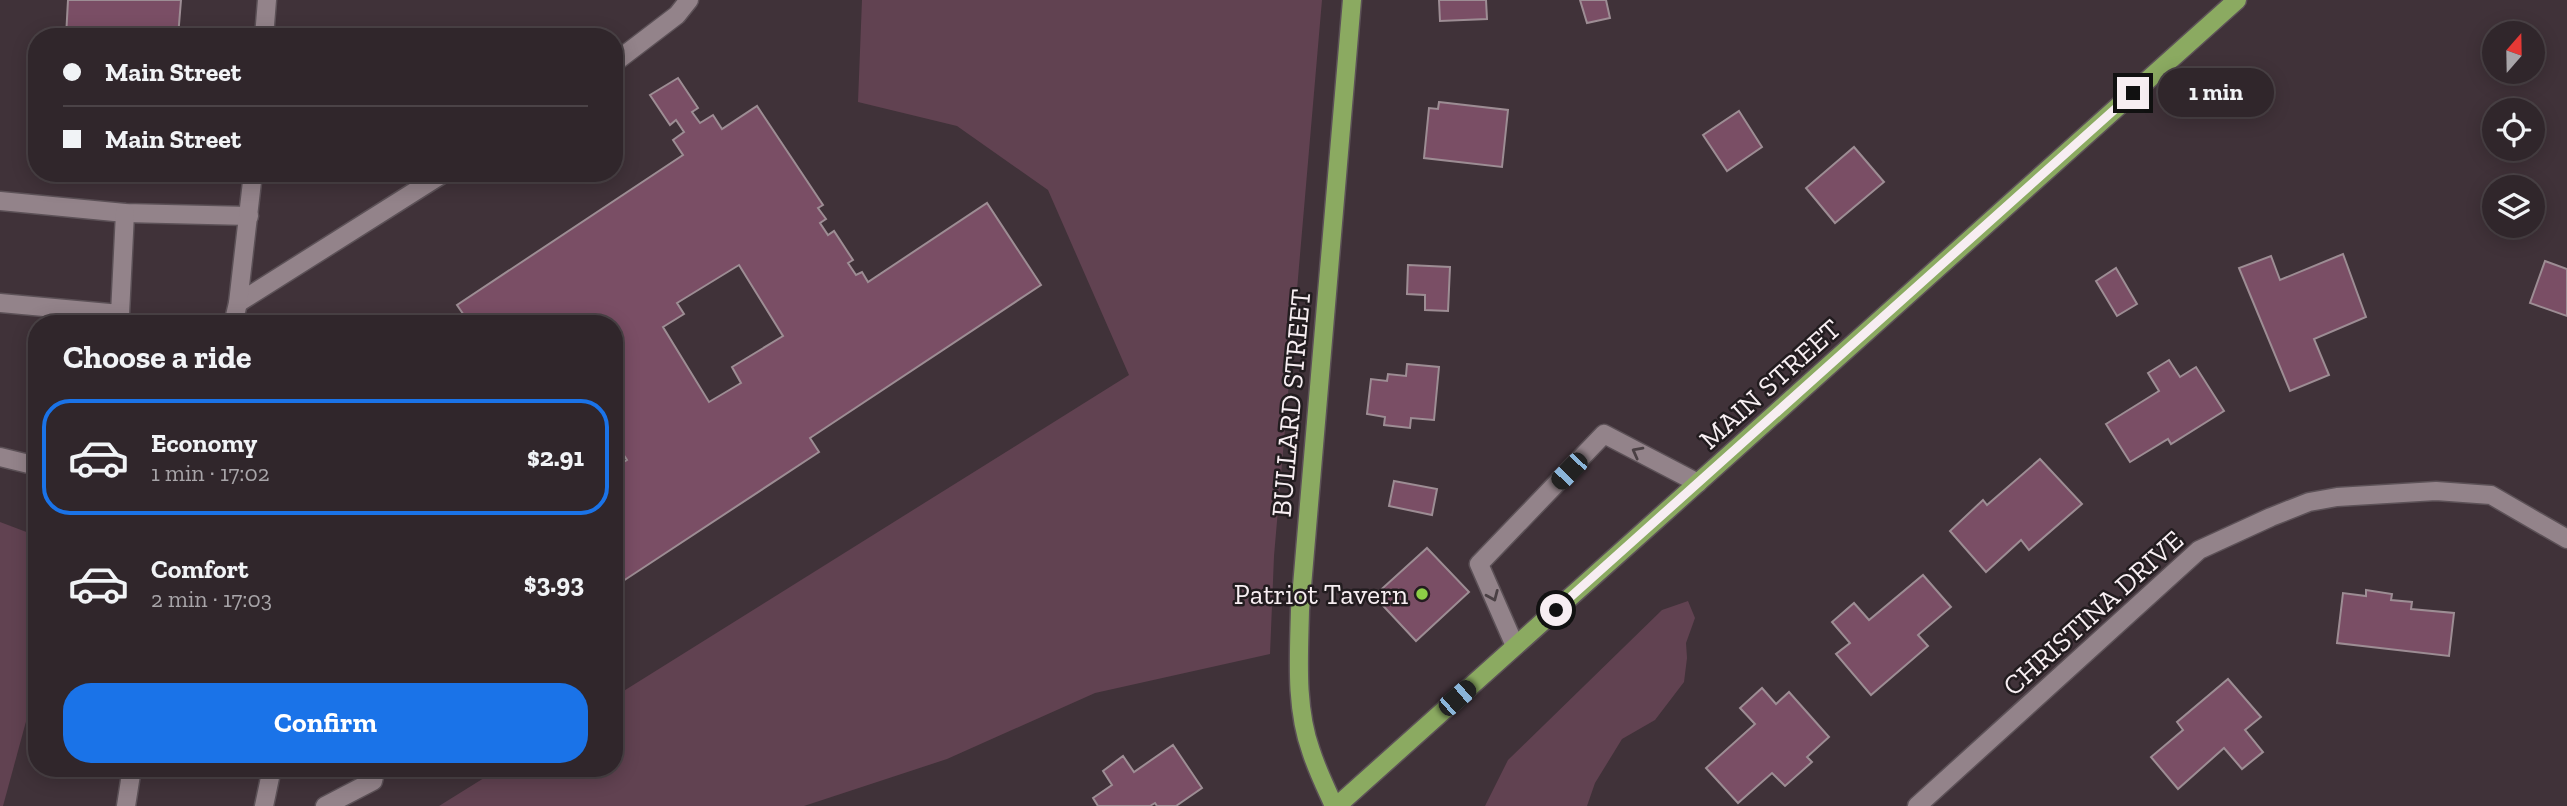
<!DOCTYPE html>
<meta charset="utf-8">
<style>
body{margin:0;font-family:"Zilla Slab",serif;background:#3c3237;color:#f1f3f6;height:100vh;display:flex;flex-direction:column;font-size:26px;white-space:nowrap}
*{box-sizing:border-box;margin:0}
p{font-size:23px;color:#a8a5a9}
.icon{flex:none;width:38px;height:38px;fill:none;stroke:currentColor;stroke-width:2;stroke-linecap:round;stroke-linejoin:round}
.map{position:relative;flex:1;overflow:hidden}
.sheet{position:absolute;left:28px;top:315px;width:595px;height:462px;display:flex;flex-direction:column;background:#30262b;border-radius:28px;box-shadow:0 4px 18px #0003,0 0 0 2px #4b4347}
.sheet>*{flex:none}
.hud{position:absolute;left:28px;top:28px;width:595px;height:154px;border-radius:28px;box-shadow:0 4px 18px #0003,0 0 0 2px #4b4347;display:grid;align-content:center;height:154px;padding:0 35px;background:#30262b}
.needle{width:46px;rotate:20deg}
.tools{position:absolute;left:2482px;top:21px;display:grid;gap:14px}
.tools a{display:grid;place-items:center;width:63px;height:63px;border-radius:50%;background:#30262b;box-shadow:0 4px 18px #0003,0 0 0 2px #4b4347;font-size:35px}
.end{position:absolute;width:32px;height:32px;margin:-16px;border:9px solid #f7eef2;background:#111;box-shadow:0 0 0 4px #111}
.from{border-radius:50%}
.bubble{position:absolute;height:49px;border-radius:24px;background:#30262b;box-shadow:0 4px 18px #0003,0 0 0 2px #4b4347;font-size:23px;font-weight:800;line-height:49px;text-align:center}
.car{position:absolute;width:21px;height:42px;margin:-21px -10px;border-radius:9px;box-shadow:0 0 5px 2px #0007;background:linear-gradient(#222 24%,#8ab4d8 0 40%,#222 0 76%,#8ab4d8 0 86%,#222 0)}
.hud b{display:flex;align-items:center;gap:24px;height:66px;font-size:26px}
.hud b+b{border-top:2px solid #4b4347}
.hud i{width:18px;height:18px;background:#f1f3f6}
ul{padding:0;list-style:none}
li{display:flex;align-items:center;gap:21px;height:116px;margin:0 14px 10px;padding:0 21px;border:4px solid transparent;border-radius:28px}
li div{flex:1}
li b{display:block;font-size:26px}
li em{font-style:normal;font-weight:800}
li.active{border-color:#1a73e8}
li>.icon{width:63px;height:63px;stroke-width:1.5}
h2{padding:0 35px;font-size:32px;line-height:84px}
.primary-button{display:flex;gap:14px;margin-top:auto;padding:14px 35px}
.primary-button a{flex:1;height:80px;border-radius:28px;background:#1a73e8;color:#fff;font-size:28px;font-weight:800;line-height:80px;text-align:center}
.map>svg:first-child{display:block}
</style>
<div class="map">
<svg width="2567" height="806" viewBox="0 0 2567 806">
<rect width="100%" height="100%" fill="#403239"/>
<g fill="#614251">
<polygon points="862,0 1322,0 1274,556 1270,654 1095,693 947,759 804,806 439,806 500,768 614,768 614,697 1129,375 1048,190 957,126 858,102"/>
<polygon points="0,522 37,536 37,681 3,806 0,806"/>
<polygon points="1688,601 1695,618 1686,643 1687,658 1684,682 1655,720 1622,739 1595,783 1587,806 1485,806 1508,760 1662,610"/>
</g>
<g fill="#7a4e65" stroke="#9d8d94" stroke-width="2" fill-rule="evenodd">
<polygon points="68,0 181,0 178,37 66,37"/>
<polygon points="1439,0 1486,0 1487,19 1440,21"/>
<polygon points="1580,0 1606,0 1610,18 1587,23"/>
<path d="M678,78L698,108L692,112L700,123L713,115L722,129L757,106L823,205L818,208L826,219L820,223L828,235L834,231L853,260L848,263L856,275L862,272L868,282L987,203L1041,285L810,438L819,452L614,587V468L627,460L614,440V324H470L457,305L683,155L673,140L684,132L676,120L670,125L650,95ZM739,265L783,336L732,367L741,383L709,402L663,327L684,314L677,303Z"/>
<polygon points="1439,102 1508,110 1502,167 1424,158 1429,108 1438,109"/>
<polygon points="1739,111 1762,147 1727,171 1703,135"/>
<polygon points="1854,147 1884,182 1835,223 1806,188"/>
<polygon points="2343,254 2366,317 2314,339 2329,375 2290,391 2239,268 2271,256 2280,280"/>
<polygon points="2545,261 2567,269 2567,316 2530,303"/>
<polygon points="1408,265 1450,267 1448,311 1425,310 1425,295 1407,294"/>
<polygon points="2116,268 2137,304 2117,316 2096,281"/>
<polygon points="2169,360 2180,377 2196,367 2224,411 2171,444 2168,439 2130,462 2106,424 2159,391 2148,373"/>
<polygon points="1407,364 1439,367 1434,420 1411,418 1410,428 1384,425 1385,417 1367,414 1371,379 1387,381 1388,374 1406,376"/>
<polygon points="2040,459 2082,504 2029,550 2021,540 1986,572 1950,531 1983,500 1987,505"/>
<polygon points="1394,481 1437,489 1432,515 1389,506"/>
<polygon points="1427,548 1469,592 1416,641 1374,596"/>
<polygon points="1923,575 1951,607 1918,635 1928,646 1871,695 1836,654 1850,643 1832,622 1854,603 1869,620"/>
<polygon points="2366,590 2392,594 2391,600 2412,602 2411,609 2454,613 2449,656 2337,643 2343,593 2366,596"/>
<polygon points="2228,679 2261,717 2245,730 2263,752 2242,769 2224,748 2178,789 2151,757 2183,730 2177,722"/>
<polygon points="1762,688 1776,704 1789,692 1829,737 1807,757 1812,762 1785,786 1772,773 1738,803 1706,768 1755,724 1740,708"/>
<polygon points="1173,745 1202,788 1176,806 1157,806 1155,803 1150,806 1098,806 1093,798 1112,785 1103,771 1123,756 1134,772"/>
</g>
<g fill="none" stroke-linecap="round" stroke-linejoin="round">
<defs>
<g id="minor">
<polyline points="264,37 267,0"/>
<polyline points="614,63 677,15 689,0"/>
<polyline points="0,201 125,213 249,216"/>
<polyline points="0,303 120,314 125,213"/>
<polyline points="238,303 444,173"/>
<polyline points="233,324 238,303 253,173"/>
<polyline points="0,457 37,466"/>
<polyline points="1515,646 1479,564 1604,434 1698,483"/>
<polyline points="126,806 132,768"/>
<polyline points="264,806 272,768"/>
<polyline points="325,806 373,781 376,768"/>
<polyline points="1917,806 2199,550 2271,517 2309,502 2337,497 2436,491 2491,495 2567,539"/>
</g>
<g id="major">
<path d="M1334,806C1326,788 1317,770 1311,751C1295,707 1299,656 1300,610L1352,0"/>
<polyline points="1337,806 2237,0"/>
</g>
</defs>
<use href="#minor" stroke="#5c5157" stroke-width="21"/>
<use href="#major" stroke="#5c5157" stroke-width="21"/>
<use href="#minor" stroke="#93838a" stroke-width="18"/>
<use href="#major" stroke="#8baa61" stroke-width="18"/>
</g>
<defs><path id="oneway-chevron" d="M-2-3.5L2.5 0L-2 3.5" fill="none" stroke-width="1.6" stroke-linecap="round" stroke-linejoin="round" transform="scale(1.75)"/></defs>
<g stroke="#4a4044">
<use href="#oneway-chevron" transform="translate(1637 452) rotate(-152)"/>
<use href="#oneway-chevron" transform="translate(1493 596) rotate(67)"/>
</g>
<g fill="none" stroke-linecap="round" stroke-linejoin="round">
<polyline stroke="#f7eef2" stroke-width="9" points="1556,610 2133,93"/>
</g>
<circle fill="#8cce46" stroke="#221c1f" stroke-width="2.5" cx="1422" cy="594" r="7"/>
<g text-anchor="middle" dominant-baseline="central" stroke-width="5" stroke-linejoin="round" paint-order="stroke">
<g font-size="28" fill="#f7eef2" stroke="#221c1f">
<text transform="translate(1770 384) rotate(-42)">MAIN STREET</text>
<text transform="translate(1291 403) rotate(-85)">BULLARD STREET</text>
<text transform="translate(2093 613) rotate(-42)">CHRISTINA DRIVE</text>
</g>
<g font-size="28" fill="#f7eef2" stroke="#221c1f" text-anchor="end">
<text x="1408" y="594">Patriot Tavern</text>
</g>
</g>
</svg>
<div class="tools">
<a><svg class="needle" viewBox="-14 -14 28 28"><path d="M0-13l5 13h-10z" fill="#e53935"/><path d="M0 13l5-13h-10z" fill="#a8a5a9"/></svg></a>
<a><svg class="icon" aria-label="locate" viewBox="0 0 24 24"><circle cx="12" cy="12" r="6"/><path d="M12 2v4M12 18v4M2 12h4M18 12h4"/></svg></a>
<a><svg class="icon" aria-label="layers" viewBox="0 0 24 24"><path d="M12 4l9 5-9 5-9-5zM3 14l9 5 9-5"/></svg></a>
</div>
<i class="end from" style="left:1556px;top:610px"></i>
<i class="end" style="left:2133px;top:93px"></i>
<div class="bubble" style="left:2158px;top:68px;width:116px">1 min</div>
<i class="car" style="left:1569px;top:471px;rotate:224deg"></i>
<i class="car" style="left:1457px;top:698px;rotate:49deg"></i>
<div class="hud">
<b><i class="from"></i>Main Street</b>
<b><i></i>Main Street</b>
</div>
<section class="sheet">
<h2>Choose a ride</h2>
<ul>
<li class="active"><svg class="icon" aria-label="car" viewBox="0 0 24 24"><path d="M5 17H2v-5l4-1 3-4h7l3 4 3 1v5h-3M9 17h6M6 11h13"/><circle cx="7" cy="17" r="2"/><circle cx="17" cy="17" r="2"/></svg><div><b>Economy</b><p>1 min · 17:02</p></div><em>$2.91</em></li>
<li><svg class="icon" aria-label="car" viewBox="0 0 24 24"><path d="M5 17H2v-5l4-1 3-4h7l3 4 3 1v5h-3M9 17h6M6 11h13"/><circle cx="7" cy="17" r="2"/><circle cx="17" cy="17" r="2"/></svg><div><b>Comfort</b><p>2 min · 17:03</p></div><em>$3.93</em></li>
</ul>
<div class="primary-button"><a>Confirm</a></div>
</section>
</div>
